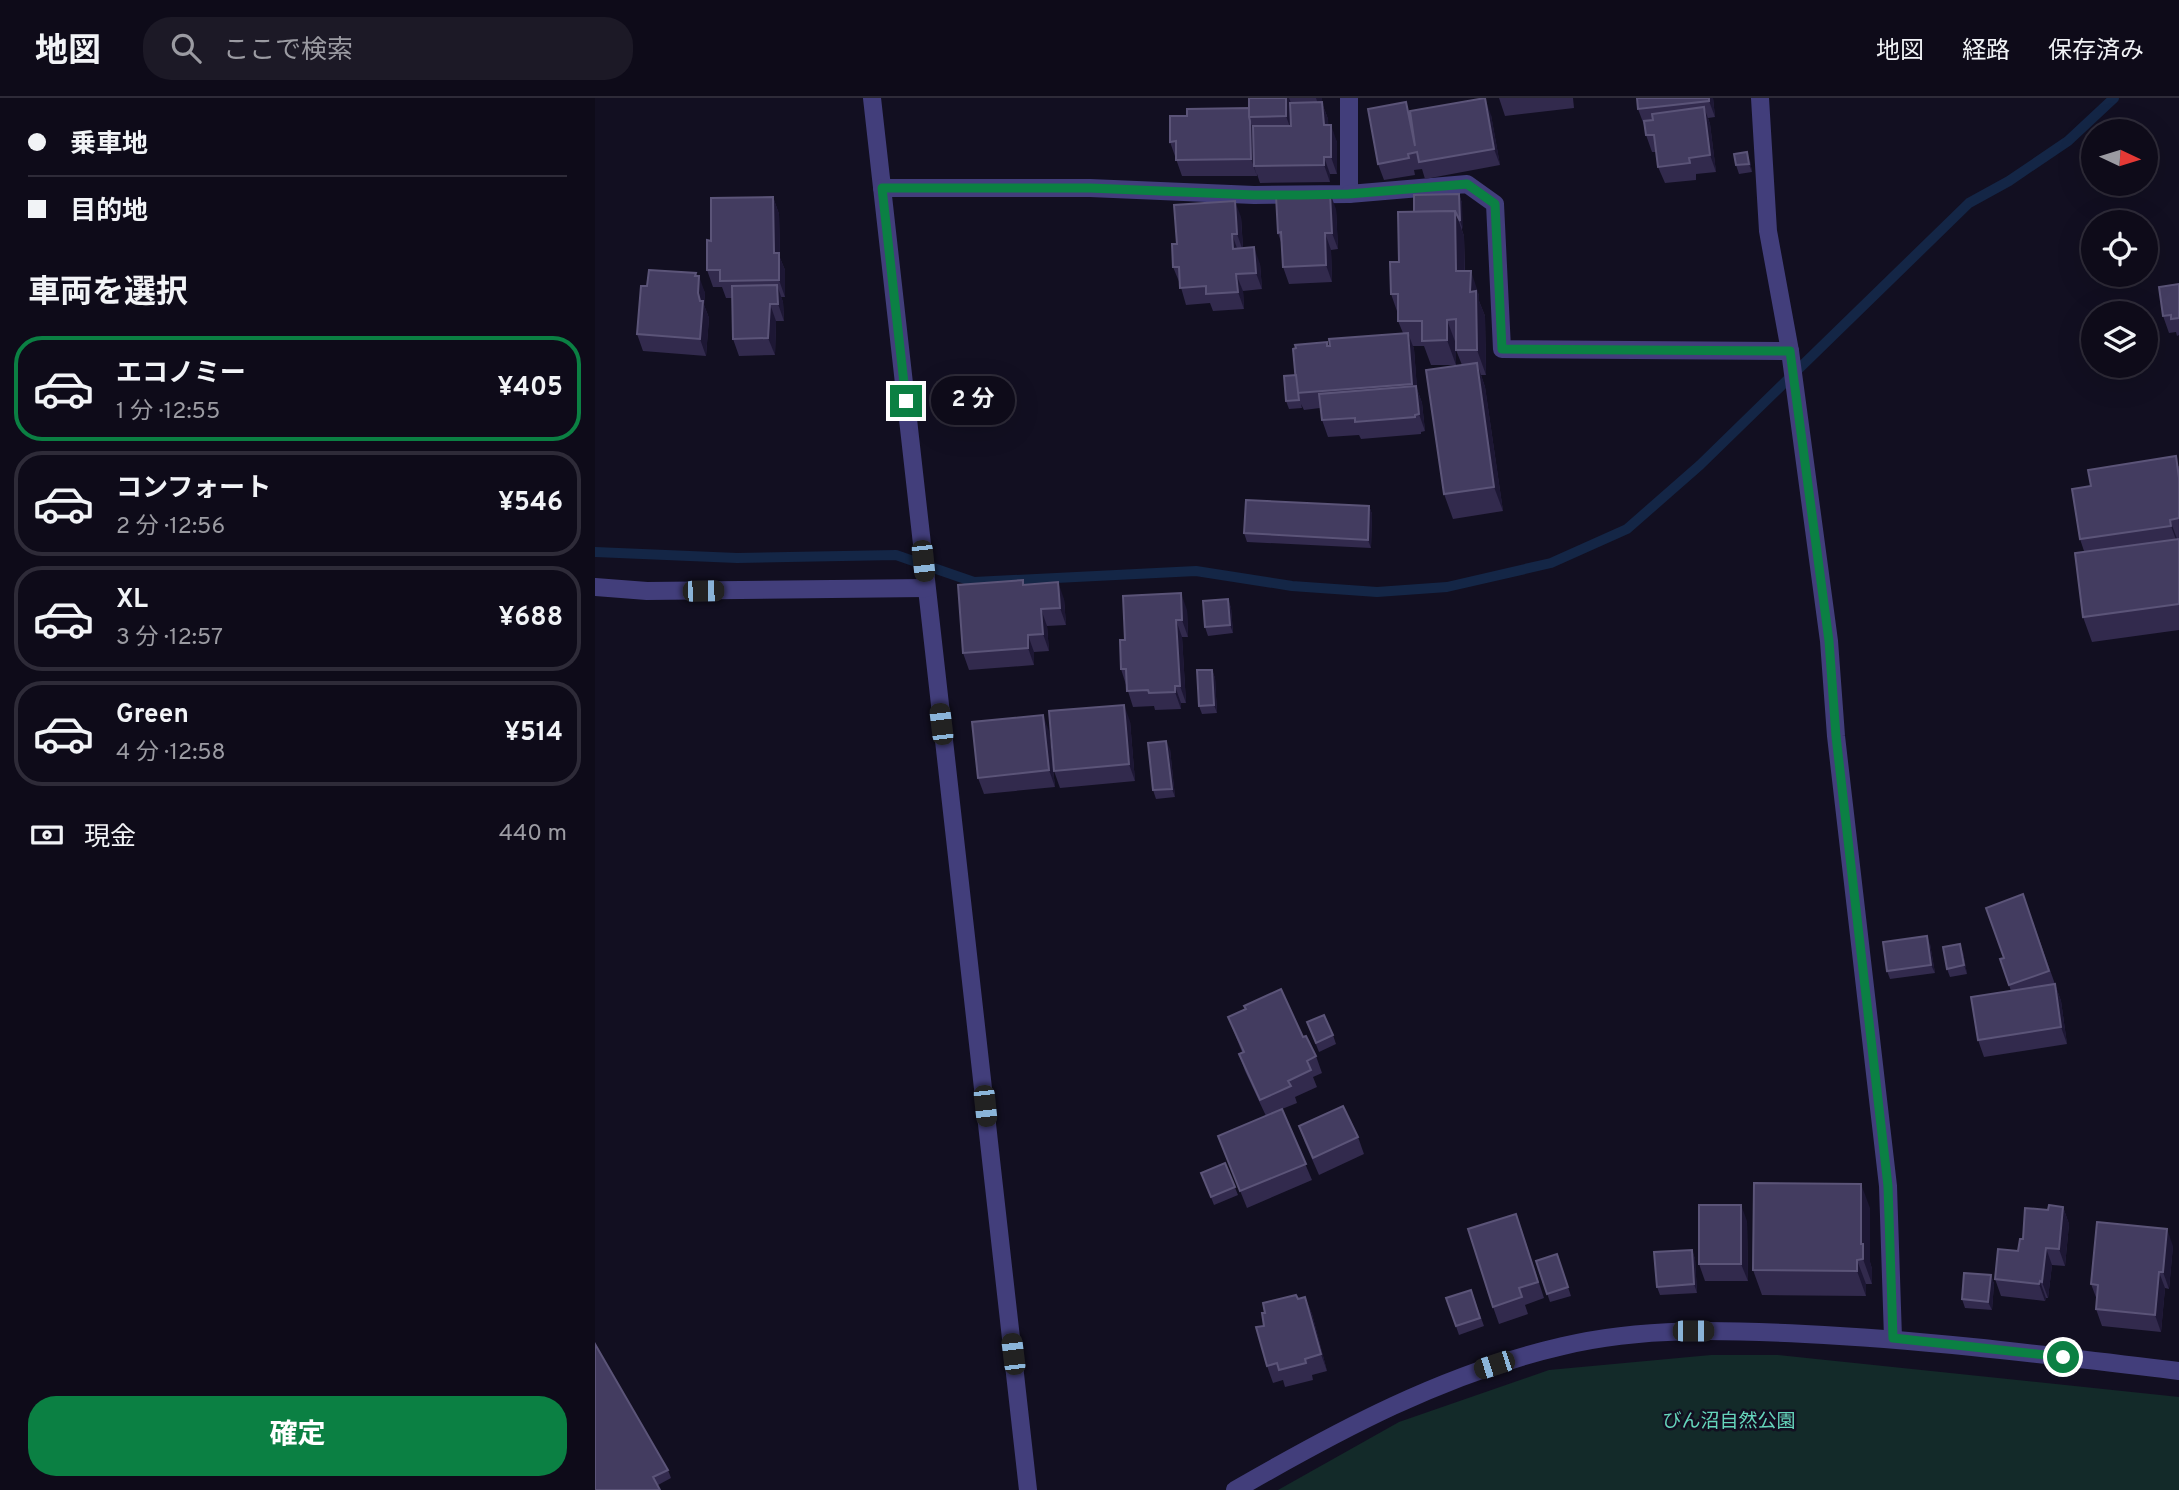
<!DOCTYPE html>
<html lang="ja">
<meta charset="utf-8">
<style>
body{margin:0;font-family:Overpass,"Noto Sans JP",sans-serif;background:#1c1926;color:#f1f3f6;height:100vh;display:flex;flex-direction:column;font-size:26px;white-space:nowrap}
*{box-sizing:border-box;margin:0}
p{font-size:23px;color:#9b9ba2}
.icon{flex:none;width:38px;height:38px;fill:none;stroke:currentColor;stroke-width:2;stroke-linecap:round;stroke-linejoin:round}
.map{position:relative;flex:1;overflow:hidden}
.side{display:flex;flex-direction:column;background:#0e0b19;width:595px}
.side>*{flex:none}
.top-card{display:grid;align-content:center;height:154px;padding:0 28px;background:#0e0b19}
.needle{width:46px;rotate:94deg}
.fabs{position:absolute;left:1486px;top:21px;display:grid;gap:14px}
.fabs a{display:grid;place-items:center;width:77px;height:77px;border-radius:50%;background:#0e0b19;box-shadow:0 7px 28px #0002,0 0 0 2px #2e2b38;font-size:35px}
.end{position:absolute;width:32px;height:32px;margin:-16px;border:9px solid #0b8043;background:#fff;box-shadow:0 0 0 4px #fff}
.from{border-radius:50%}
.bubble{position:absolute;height:49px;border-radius:24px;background:#0e0b19;box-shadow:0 7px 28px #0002,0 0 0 2px #2e2b38;font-size:23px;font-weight:700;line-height:49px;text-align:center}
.car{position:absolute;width:21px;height:42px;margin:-21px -10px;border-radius:9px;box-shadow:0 0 5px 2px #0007;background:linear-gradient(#222 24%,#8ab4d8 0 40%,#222 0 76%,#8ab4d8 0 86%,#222 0)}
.top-card b{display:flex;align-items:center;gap:24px;height:66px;font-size:26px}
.top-card b+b{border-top:2px solid #2e2b38}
.top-card i{width:18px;height:18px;background:#f1f3f6}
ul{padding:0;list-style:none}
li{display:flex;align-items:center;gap:21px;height:105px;margin:0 14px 10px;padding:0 14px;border:4px solid #2e2b38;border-radius:28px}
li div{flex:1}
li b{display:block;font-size:26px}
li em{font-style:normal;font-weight:700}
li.active{border-color:#0b8043}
li>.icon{width:63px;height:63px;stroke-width:1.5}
h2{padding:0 28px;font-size:32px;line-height:84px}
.pay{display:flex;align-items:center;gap:18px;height:77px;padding:0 28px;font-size:26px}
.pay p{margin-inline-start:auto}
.action{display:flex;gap:14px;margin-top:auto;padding:14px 28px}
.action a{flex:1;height:80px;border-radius:28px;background:#0b8043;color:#fff;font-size:28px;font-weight:700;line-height:80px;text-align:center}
header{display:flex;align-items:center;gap:42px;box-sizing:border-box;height:98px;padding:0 35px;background:#0e0b19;border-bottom:2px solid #2e2b38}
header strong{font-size:33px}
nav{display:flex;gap:38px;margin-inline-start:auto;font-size:24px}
.search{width:490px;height:63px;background:#1c1926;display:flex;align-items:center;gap:18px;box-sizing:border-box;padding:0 24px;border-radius:28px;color:#9b9ba2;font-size:26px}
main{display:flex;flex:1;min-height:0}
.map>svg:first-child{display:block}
</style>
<header>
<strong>地図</strong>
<div class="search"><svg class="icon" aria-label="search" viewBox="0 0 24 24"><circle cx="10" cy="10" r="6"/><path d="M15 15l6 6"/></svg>ここで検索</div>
<nav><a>地図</a><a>経路</a><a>保存済み</a></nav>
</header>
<main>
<section class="side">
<div class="top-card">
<b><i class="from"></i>乗車地</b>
<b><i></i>目的地</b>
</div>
<h2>車両を選択</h2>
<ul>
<li class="active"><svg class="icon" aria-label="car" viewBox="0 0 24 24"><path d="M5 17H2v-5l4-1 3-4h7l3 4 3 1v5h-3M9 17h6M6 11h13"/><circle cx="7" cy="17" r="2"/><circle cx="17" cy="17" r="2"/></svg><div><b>エコノミー</b><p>1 分 · 12:55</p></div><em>¥405</em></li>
<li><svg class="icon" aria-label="car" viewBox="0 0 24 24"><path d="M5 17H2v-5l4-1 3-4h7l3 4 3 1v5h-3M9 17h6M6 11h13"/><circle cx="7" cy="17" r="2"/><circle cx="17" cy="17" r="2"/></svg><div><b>コンフォート</b><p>2 分 · 12:56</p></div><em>¥546</em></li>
<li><svg class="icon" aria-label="car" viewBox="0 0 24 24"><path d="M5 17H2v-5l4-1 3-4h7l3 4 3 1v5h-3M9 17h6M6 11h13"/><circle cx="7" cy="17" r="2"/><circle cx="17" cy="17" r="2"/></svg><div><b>XL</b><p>3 分 · 12:57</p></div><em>¥688</em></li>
<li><svg class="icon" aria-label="car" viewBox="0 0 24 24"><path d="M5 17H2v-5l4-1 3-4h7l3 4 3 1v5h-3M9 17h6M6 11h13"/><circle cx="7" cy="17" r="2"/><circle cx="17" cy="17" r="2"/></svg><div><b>Green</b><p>4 分 · 12:58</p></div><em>¥514</em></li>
</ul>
<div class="pay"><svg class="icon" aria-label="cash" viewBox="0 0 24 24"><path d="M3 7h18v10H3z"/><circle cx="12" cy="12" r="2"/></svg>現金<p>440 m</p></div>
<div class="action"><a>確定</a></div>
</section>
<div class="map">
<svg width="1584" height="1392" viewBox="0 0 1584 1392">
<rect width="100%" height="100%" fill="#120f21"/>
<polygon fill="#132a29" points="1116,1257 1183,1257 1584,1299 1584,1392 683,1392 804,1324 954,1272"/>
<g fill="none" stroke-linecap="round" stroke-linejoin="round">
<polyline stroke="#142646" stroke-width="10" points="0,454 142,460 301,457 379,484 601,473 697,488 782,494 852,489 956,465 1032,431 1105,367 1374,105 1414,83 1473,43 1519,0"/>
<g stroke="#423e7b" stroke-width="18">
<polyline points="277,0 433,1392"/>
<polyline points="1165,0 1173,133 1195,253 1234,543 1241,638 1293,1088 1298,1240"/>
<polyline points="287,90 495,90 659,97 754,96 754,0"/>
<polyline points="754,96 872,86 900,106 907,251 1195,253"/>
<polyline points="0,489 52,493 331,490"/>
<path d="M640,1392C744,1332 850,1275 968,1248C1048,1229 1129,1232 1210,1236C1336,1242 1459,1258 1584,1273"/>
</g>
</g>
<g fill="#322a4d">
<polygon points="654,0 727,0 727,5 733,21 733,27 742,44 742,76 735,76 735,84 665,85 662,76 662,78 587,78 575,44 592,18 654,10"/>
<polygon points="904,0 978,0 979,10 910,18"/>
<polygon points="1042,0 1118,0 1120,19 1113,20 1115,26 1121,74 1101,76 1101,82 1070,85 1063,69 1062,54 1057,54 1051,37 1049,27 1043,11"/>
<polygon points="815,14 896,17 905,67 830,81 827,71 819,72 820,77 789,82 783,66"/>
<polygon points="1155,63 1157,74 1144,76 1141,67"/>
<polygon points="864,96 867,105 867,132 869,138 870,173 884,197 884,203 890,218 891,277 886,277 890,289 908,413 858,421 849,396 867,267 861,252 861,246 861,267 836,267 829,248 818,248 819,251 822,291 827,305 830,333 826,334 826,336 766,341 764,337 733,339 727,322 725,310 709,312 706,306 707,310 694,311 691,303 701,277 732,244 733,248 808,235 803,223 803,216 796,196 804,164 819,114"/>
<polygon points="178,99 184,116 185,160 190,172 190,199 186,199 188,204 189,223 181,223 180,257 144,258 138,241 138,200 131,200 127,189 118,189 112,172 116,143"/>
<polygon points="741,111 743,151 736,152 737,184 694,186 688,169 687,147 683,135"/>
<polygon points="646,119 648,150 665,166 667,191 648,193 649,211 618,213 615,205 591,207 585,186 578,169 582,146"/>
<polygon points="101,175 110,195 109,207 114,220 111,258 48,253 42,236 52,188"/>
<polygon points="1584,186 1584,237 1582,238 1581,234 1574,235 1568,218"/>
<polygon points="1584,368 1584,532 1497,544 1488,519 1489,453 1485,441 1496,388"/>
<polygon points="774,408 777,416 776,450 652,444 649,435"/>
<polygon points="430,487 469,501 471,527 452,528 454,553 439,554 439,567 374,572 368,555"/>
<polygon points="633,501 636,510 638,535 613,538 610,529"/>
<polygon points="592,512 593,539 587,539 591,605 586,605 586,611 560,612 559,608 538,609 526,571"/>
<polygon points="617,572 620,580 622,615 607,616 604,608"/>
<polygon points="535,623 540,683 465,690 459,673"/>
<polygon points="454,633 460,689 389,696 383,680"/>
<polygon points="575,651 580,699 561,701 558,692"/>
<polygon points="1428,796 1466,903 1472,946 1389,959 1383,942 1416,893 1405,861 1409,860"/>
<polygon points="1335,846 1340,875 1295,881 1292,873"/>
<polygon points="1368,854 1372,876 1355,879 1352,871"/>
<polygon points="649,908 708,939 721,958 727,975 718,979 722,989 700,999 702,1005 687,1011 717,1082 652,1110 623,1038 671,1018 650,973 644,956 647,954 633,919 650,911"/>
<polygon points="712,924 738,937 741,946 724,954"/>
<polygon points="704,1028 763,1039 769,1056 724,1077 710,1045"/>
<polygon points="630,1065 643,1097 619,1107 606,1075"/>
<polygon points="1468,1109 1474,1126 1470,1168 1457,1167 1453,1200 1451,1200 1450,1203 1406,1198 1400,1181 1423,1153 1453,1112"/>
<polygon points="1275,1110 1275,1164 1277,1171 1277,1186 1271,1186 1271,1198 1167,1197 1158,1172"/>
<polygon points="1152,1123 1153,1183 1110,1183 1104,1166"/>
<polygon points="927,1133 949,1200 930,1207 933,1216 904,1226 898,1209"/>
<polygon points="1578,1148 1574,1191 1570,1190 1566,1234 1507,1228 1501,1211 1502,1202 1496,1186"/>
<polygon points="1097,1152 1100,1161 1102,1195 1065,1197 1062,1189"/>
<polygon points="962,1156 976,1198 955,1204 941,1163"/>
<polygon points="1396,1177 1399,1186 1397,1212 1370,1210 1367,1201"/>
<polygon points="876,1192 889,1228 864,1237 851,1200"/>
<polygon points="710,1199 717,1216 732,1273 717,1277 718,1282 690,1289 688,1282 678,1285 672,1268 670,1215"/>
<polygon points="73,1372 76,1380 63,1387 0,1392"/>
</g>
<g fill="#1d1734">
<polygon points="691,0 694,0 700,15 700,43 691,18"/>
<polygon points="721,0 727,0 727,5 733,21 735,44"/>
<polygon points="890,0 896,17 905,67 899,51"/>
<polygon points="1114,0 1118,0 1120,19 1114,3"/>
<polygon points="1109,9 1115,26 1121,74 1115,57"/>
<polygon points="655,23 662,40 659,68 662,78 656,61"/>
<polygon points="736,27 742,44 742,76 736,59"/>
<polygon points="1152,54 1155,63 1157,74 1154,66"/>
<polygon points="729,59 735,76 735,84 729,67"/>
<polygon points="735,95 741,111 743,151 737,135"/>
<polygon points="864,96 867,105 868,132 865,123"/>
<polygon points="178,99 184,116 185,160 190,172 190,199 184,182 179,155"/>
<polygon points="640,103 646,119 648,153 642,136"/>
<polygon points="860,113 869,138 870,198 861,173"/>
<polygon points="730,135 736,152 737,184 731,167"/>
<polygon points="637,136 643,153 638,151"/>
<polygon points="659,149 665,166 667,191 661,175"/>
<polygon points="876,173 884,197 884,203 890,218 891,277 882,252 875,194"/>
<polygon points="101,175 104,184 104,178 110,195 109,207 114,220 111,258 105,241 103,195"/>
<polygon points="641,176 648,193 649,211 643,194"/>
<polygon points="182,187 188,204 189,223 183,206"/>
<polygon points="175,206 181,223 180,257 173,240"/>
<polygon points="852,222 861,246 861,267 852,242"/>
<polygon points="813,235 819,251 822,291 827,305 830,333 824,316 822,301 817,286"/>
<polygon points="882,265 890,289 908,413 899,389"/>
<polygon points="774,408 777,416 776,450 773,442"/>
<polygon points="1575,422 1584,446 1584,450 1576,428"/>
<polygon points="463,484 469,501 471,527 465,510"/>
<polygon points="586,495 592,512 593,539 587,522"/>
<polygon points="633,501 636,510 638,535 635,527"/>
<polygon points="446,511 452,528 454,553 448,536"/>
<polygon points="581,522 587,539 591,605 585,588"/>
<polygon points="433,537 439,554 439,567 433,550"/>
<polygon points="617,572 620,580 622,615 619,607"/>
<polygon points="580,588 586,605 586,611 580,594"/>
<polygon points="529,607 535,623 540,683 534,666"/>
<polygon points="448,617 454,633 460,689 454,672"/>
<polygon points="571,643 575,651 580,699 577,691"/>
<polygon points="1332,838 1335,846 1340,875 1336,867"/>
<polygon points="1365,846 1368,854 1372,876 1369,867"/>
<polygon points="1460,886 1466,903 1472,946 1466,929"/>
<polygon points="1266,1086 1275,1110 1275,1164 1277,1171 1277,1186 1268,1161 1266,1146"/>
<polygon points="1146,1107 1152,1123 1153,1183 1146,1166"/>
<polygon points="1468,1109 1474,1126 1470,1168 1464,1151"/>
<polygon points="1572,1131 1578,1148 1574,1191 1568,1174"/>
<polygon points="1451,1150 1457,1167 1453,1200 1447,1184"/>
<polygon points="1097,1152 1100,1161 1102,1195 1099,1186"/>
<polygon points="1262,1162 1271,1186 1271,1198 1262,1173"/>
<polygon points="1564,1174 1570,1190 1566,1234 1560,1217"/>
<polygon points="1396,1177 1399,1186 1397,1212 1393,1204"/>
<polygon points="1445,1183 1451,1200 1450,1203 1444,1186"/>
<polygon points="710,1199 717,1216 732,1273 726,1256"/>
</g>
<g fill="#433c60" stroke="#5b5478" stroke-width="2">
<polygon points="654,0 691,0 691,18 654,19"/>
<polygon points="890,0 899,51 824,64 822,54 813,56 814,60 783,66 773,11 811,4 820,48 815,13"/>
<polygon points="1042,0 1114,0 1114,3 1043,11"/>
<polygon points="727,4 729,27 736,27 736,59 729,59 729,67 659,68 658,28 696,28 695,5"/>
<polygon points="1109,9 1115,57 1094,60 1095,65 1063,69 1059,37 1051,37 1049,23 1058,22 1057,16"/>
<polygon points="654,10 654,19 655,23 656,61 581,62 581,43 575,44 575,18 592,18 592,11"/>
<polygon points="1152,54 1154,66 1141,67 1139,56"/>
<polygon points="735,95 737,135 730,135 731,167 688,169 686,134 683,135 681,98"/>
<polygon points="864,96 865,123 860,113 819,114 819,97"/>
<polygon points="178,99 179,155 184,155 184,182 125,183 125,172 112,172 112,142 116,143 116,100"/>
<polygon points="640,103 642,136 637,136 638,151 659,149 661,175 641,176 643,194 611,196 611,188 585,190 584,169 578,169 577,146 582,146 579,107"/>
<polygon points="860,113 861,173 876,173 875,194 881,193 882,252 861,252 861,221 852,222 852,242 827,243 827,223 803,223 803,196 796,196 795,164 804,164 803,114"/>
<polygon points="54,172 101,175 100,178 104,178 103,195 105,203 108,203 105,241 42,236 46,188 52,188"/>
<polygon points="1584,186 1584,220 1576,221 1576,217 1568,218 1564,189"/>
<polygon points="182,187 183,206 175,206 173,240 138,241 137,188"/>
<polygon points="813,235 817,286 702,295 698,251 701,250 700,247 732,244 732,248 735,248 734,241"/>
<polygon points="882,265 899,389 849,396 831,272"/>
<polygon points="701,277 704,302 691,303 689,278"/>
<polygon points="821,288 824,316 820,317 820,319 760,324 760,320 727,322 724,296"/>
<polygon points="1581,358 1584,380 1584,420 1575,422 1576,428 1485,441 1477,391 1496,388 1493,372"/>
<polygon points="651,402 774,408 773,442 649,435"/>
<polygon points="1584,441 1584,506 1488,519 1480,455"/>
<polygon points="428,482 428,487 463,484 465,510 446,511 448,536 433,537 433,550 368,555 363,487"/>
<polygon points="586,495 587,522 581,522 585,588 580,588 580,594 554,595 553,592 532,593 531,571 526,571 525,542 530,542 528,498"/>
<polygon points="633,501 635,527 610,529 608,503"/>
<polygon points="602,572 617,572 619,607 604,608"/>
<polygon points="529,607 534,666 459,673 454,613"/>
<polygon points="448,617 454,672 383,680 377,624"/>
<polygon points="571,643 577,691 558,692 553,645"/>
<polygon points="1428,796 1454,873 1414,887 1405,861 1409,860 1391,810"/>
<polygon points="1332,838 1336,867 1292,873 1288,844"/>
<polygon points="1365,846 1369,867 1352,871 1348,849"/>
<polygon points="1460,886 1466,929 1383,942 1376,899"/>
<polygon points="686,891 708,939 711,938 721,958 712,963 716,972 693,983 696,988 665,1002 644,956 649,954 633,919 651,911 649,908"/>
<polygon points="729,917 738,937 721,945 712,924"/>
<polygon points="748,1008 763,1039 718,1060 704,1028"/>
<polygon points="687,1011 711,1066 645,1093 623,1038"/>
<polygon points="630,1065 640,1089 616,1099 606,1075"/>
<polygon points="1159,1085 1266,1086 1266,1146 1268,1146 1268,1161 1262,1162 1262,1173 1158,1172"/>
<rect x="1104" y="1107" width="42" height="59"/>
<polygon points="1454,1107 1468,1109 1464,1151 1451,1150 1447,1184 1445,1183 1444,1186 1400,1181 1403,1151 1423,1153 1425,1141 1428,1141 1430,1110 1453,1112"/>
<polygon points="921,1116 943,1184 924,1190 927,1199 898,1209 873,1131"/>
<polygon points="1502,1124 1572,1131 1568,1174 1564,1174 1560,1217 1501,1211 1503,1187 1496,1186"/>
<polygon points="1097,1152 1099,1186 1062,1189 1059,1154"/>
<polygon points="962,1156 973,1189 952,1196 941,1163"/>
<polygon points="1369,1175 1396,1177 1393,1204 1367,1201"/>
<polygon points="876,1192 885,1220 861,1228 851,1200"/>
<polygon points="701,1197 703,1201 710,1199 726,1256 710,1261 711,1265 684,1272 682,1265 672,1268 661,1229 669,1228 667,1215 670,1215 668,1205"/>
<polygon points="0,1246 73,1372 58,1379 65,1392 0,1392"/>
</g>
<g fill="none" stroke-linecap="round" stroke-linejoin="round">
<polyline stroke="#0b8043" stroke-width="9" points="311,303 287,90 495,90 659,97 707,97 754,96 872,86 900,106 907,251 1195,253 1234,543 1241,638 1293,1088 1298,1240 1468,1259"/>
</g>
<g text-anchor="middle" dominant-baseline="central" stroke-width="5" stroke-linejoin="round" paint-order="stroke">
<g font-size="19" fill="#65d5bb" stroke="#120f21">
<text x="1134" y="1324">びん沼自然公園</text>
</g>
</g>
</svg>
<div class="fabs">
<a><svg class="needle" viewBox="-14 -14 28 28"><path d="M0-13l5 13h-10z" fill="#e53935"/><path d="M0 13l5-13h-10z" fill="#9b9ba2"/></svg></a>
<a><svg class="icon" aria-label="locate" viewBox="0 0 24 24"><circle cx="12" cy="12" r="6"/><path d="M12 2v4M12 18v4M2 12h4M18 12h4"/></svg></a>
<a><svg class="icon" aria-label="layers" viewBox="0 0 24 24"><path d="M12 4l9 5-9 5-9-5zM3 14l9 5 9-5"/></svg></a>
</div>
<i class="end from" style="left:1468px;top:1259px"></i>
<i class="end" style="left:311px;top:303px"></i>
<div class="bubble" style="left:336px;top:278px;width:84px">2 分</div>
<i class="car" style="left:328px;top:463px;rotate:174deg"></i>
<i class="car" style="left:108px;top:493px;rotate:89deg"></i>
<i class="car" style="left:346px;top:626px;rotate:353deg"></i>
<i class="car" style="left:390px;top:1008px;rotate:174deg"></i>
<i class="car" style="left:1098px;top:1233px;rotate:90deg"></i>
<i class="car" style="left:418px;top:1256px;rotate:353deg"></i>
<i class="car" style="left:899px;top:1267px;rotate:252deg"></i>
</div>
</main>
